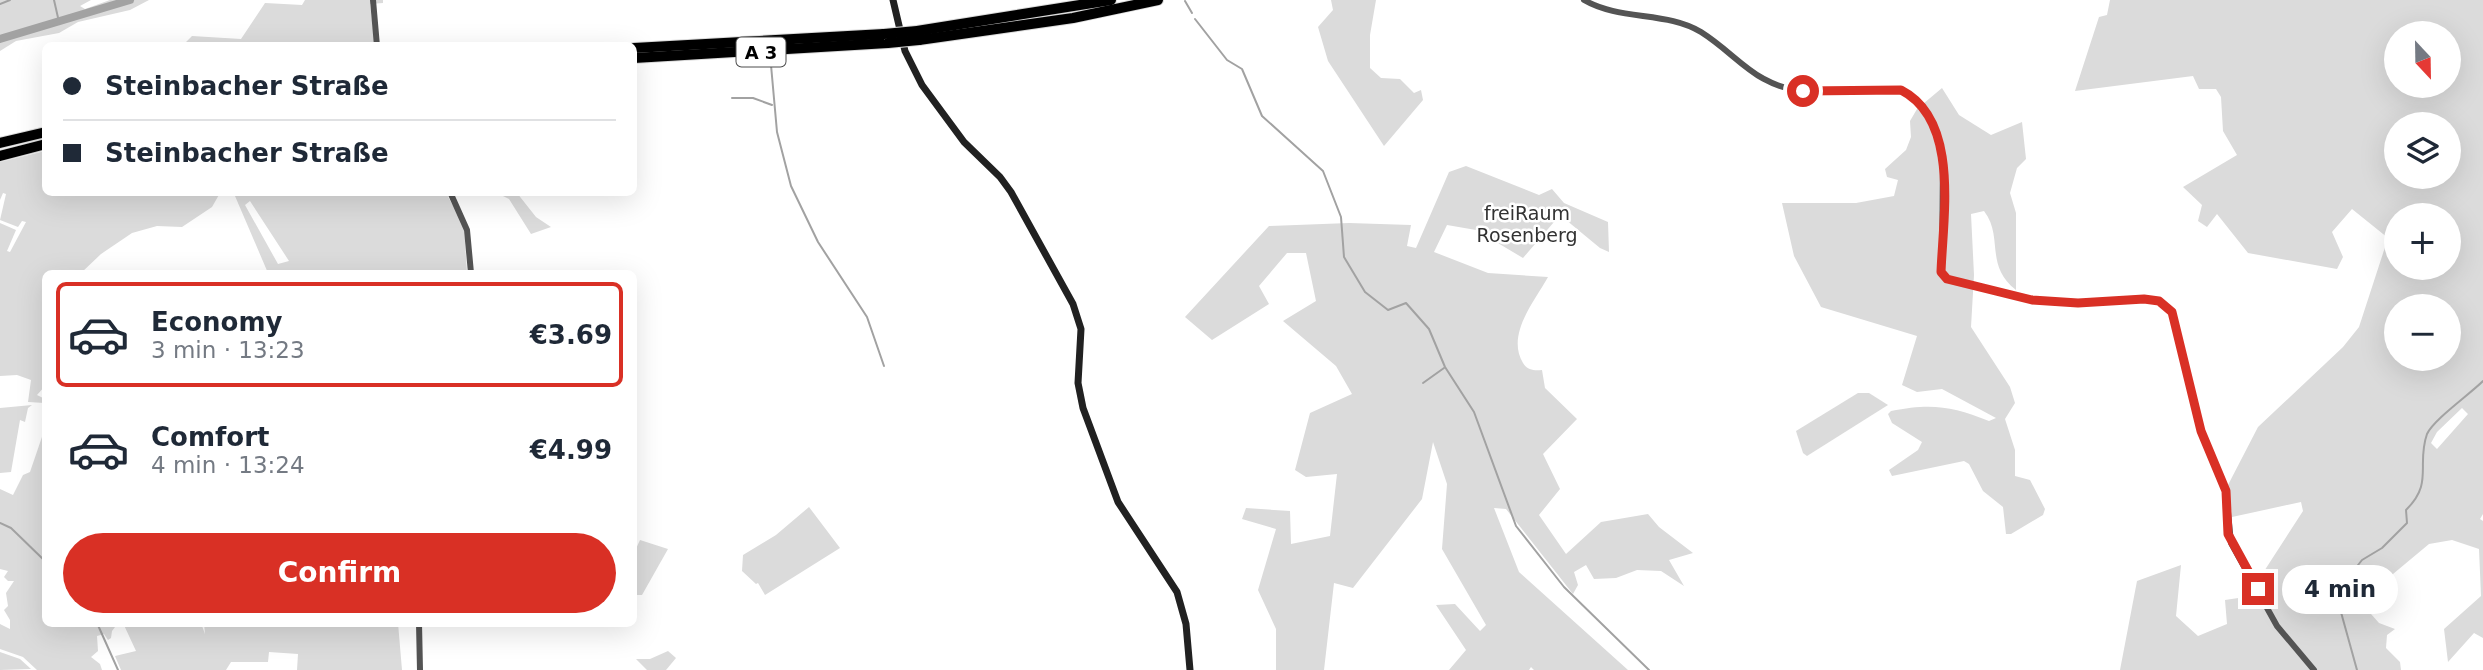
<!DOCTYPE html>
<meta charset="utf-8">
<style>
body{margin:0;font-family:"DejaVu Sans",sans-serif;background:#f6f6f7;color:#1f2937;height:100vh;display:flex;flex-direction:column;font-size:26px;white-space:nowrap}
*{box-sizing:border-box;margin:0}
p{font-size:23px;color:#747a83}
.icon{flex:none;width:38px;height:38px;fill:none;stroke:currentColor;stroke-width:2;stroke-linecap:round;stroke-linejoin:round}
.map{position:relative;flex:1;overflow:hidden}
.details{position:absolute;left:42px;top:270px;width:595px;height:357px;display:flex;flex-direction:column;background:#fff;border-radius:10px;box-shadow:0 7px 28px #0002}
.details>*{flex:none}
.banner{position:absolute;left:42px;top:42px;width:595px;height:154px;border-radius:10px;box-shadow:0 7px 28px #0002;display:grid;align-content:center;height:154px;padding:0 21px;background:#fff}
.needle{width:46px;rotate:158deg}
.buttons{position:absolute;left:2384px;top:21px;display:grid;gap:14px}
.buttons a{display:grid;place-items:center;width:77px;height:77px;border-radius:50%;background:#fff;box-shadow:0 7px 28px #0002;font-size:35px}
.end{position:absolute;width:32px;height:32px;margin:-16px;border:9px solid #d93025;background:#fff;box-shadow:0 0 0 4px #fff}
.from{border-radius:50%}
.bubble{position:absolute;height:49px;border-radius:24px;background:#fff;box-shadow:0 7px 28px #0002;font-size:23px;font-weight:700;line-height:49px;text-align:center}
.banner b{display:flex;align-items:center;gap:24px;height:66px;font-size:26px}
.banner b+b{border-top:2px solid #e0e1e3}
.banner i{width:18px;height:18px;background:#1f2937}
ul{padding:12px 0 0;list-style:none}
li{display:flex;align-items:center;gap:21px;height:105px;margin:0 14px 10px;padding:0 7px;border:4px solid transparent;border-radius:10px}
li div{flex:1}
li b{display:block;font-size:26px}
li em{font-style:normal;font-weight:700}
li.on{border-color:#d93025}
li>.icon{width:63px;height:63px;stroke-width:1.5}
.button{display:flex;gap:14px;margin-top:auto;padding:14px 21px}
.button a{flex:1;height:80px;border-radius:42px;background:#d93025;color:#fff;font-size:28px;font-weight:700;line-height:80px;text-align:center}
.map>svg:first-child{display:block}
</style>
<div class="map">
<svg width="2483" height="670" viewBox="0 0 2483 670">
<rect width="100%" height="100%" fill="#fff"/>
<g fill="#dbdbdb" fill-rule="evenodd">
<polygon points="0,0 91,0 80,6 85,9 110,0 149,0 130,10 78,22 59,33 16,41 0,51"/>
<polygon points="305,0 383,0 383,3 370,4 375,45 182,46 192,36 241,39 265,3 302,5"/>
<polygon points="1331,0 1376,0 1370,35 1370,68 1381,78 1400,79 1414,93 1421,90 1423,100 1384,146 1328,61 1318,27 1333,10"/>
<path d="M2110,0H2483V514L2480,519L2483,521V638L2474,633L2448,662L2444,629L2481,596L2479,549L2452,540L2429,544L2381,584L2375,594L2371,614L2379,623L2395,629L2387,635L2386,648L2400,662L2401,670H2120L2137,581L2181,565L2176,616L2198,636L2227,624L2225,600L2265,594L2259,579L2303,511L2301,502L2232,517L2228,485L2258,427L2343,347L2359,327L2388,238L2352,209L2332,232L2343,257L2337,269L2248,253L2217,214L2207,227L2198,221L2202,205L2183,187L2237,155L2223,131L2221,97L2216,89H2199L2193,76L2075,91L2099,17L2107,15ZM2396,33H2448V86H2396ZM2396,124H2448V177H2396ZM2396,215H2448V268H2396ZM2396,306H2448V359H2396ZM2462,408L2468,414L2437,449L2431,443L2437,432Z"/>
<path d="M1942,88L1959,115L1991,135L2022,122L2026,159L2017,168L2010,193L2016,213V290C1984,265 2004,237 1984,211L1971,214L1974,275L1971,327L2010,387L2015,403L2005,419L2015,450V476L2030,480L2045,509L2043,515L2011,534H2006L2003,507L1983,491L1969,464L1964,461L1892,476L1889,470L1918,450L1922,442L1892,423L1888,414L1891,411C1931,403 1952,406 1989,421L1996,418L1942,389L1917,392L1902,385L1917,336L1821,307L1794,256L1782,203H1856L1894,196L1898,180L1887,177L1885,169L1906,150L1911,137L1910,121L1917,109Z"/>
<polygon points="45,151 46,192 220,193 212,207 182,227 157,226 132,233 101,254 81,273 46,273 45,386 37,395 45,399 45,403 28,402 31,380 17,375 0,376 0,223 16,230 7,251 10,252 26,222 22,221 18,227 0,220 6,194 3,193 0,200 0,162"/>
<path d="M1466,166L1539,195L1552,189L1564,203L1608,222L1609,252L1600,248L1560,215L1523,258L1476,230L1447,225L1434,252L1488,273L1548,277C1534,302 1506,335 1523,363C1527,370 1534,371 1542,370L1545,388L1577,419L1543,454L1560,489L1539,515L1566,554L1601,522L1648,514L1659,527L1693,553L1669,560L1684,586L1661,571L1637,570L1616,578L1594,579L1586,565L1574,572L1578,585L1573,594L1506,509L1494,508L1519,572L1628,670H1534L1531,667L1529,670H1449L1466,650L1436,605L1455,604L1480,631L1486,625L1442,549L1447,484L1433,442L1422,499L1353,588L1334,583L1324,670H1276V629L1258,590L1276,529L1242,519L1246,508L1290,511L1291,544L1330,536L1337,474L1306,477L1295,470L1310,413L1352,394L1336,366L1283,321L1316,301L1306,253H1287L1259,286L1269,304L1212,340L1185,317L1269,226L1349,223L1411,225L1407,246L1416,248L1449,172Z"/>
<path d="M251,192L446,193L464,226L467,272L268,273L235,196L247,193L252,195ZM250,201L289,261L278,264L245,205Z"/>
<polygon points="497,193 517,193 536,217 551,227 531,234 509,199"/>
<polygon points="1858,393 1869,393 1888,405 1807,456 1803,453 1796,431"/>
<polygon points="32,405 28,408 25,422 20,420 11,472 0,473 0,408"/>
<polygon points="45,428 46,623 118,623 112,631 111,638 108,640 104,634 97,636 98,651 91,657 100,664 102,670 37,670 23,657 0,649 0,624 10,629 10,620 4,610 8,606 6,593 14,581 8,581 4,577 8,571 0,569 0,489 13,495 23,475 30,472"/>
<polygon points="809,507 840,548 765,595 758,583 756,584 742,571 743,555 776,535"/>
<polygon points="640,540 668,549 642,595 634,595 634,553"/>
<polygon points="123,623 201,623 205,634 204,623 398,623 402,670 297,670 298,654 269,652 268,662 231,662 226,670 121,670 115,656 136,651"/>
<polygon points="668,651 676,658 666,670 647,670 636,659 650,659"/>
<polygon points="0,652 20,659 31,669 0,670"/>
</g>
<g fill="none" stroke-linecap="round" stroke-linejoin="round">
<g stroke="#a2a2a2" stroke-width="2">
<polyline points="54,0 59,22"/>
<polyline points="1185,1 1192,13"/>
<polyline points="0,4 10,0"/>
<polyline points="1195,19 1227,60 1242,69 1262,116 1323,171 1341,217 1344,257 1365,292 1388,310 1406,303 1429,329 1445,367 1474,412 1516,526 1564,587 1649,670"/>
<polyline points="771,65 777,132 791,186 818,242 867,317 884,366"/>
<polyline points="732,98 753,98 772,105"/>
<polyline points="1423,383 1444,368"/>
<polyline points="0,523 11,528 46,562"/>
<polyline points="97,623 118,670"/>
<path d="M2357,670L2339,605L2347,579L2362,560L2382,548L2407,523L2406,510C2434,483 2416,465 2427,434C2433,420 2470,394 2483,381"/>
</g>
<polyline stroke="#a2a2a2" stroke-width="8" points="0,39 130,0"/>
<defs>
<g id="motorway">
<polyline points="917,31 1111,0"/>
<polyline points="919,40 1073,18 1158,0"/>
<polyline points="634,48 884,34"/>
<polyline points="634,58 888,43"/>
<polyline points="0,143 46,132"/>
<polyline points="0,156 46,144"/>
</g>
</defs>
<use href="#motorway" stroke="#dbdbdb" stroke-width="12"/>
<g stroke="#545454" stroke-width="6">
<polyline points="373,0 377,46"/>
<path d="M1584,0C1620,21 1667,11 1701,32C1739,56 1755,87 1805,91C1829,93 1893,83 1910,95C1931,108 1939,137 1943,160L1942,272L1947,279L2032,300L2078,303L2144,299L2159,301L2172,312L2201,431L2226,491L2231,543L2277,626L2314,670"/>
<polyline points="450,192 467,230 471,273"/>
<polyline points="419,623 420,670"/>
</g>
<polyline stroke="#212121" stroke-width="7" points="893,0 905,51 922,85 964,142 1000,177 1011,192 1073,304 1081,329 1078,383 1083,408 1118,502 1177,592 1186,624 1190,670"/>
<use href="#motorway" stroke="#000" stroke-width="10"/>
<defs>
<g id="motorway-bridge">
<polyline points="884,34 917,31"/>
<polyline points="888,43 919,40"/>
</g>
</defs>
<use href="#motorway-bridge" stroke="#dbdbdb" stroke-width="12" stroke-linecap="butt"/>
<use href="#motorway-bridge" stroke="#000" stroke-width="10"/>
</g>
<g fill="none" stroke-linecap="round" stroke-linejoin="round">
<path stroke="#d93025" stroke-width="9" d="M1803,91L1901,90C1960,120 1943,217 1941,272L1947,279L2032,300L2078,303L2144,299L2159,301L2172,312L2201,431L2226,491L2228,534L2258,589"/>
</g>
<g text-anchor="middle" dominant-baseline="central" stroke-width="5" stroke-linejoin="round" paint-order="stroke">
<rect fill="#fff" stroke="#4c4c4c" stroke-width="2" x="736.5" y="37.5" width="49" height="29" rx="5"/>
<g font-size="18" font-weight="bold" fill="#000">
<text x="761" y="52">A 3</text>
</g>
<g font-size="19" fill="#323232" stroke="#fff">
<text x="1527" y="213">freiRaum<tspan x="1527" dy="22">Rosenberg</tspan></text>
</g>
</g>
</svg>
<div class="buttons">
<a><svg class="needle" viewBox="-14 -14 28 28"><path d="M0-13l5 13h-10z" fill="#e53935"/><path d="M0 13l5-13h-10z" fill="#747a83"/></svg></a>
<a><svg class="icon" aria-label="layers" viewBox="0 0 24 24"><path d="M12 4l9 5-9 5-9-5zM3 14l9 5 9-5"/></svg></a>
<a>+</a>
<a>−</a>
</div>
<i class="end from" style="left:1803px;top:91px"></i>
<i class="end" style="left:2258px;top:589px"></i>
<div class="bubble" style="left:2282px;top:565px;width:116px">4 min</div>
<div class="banner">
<b><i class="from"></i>Steinbacher Straße</b>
<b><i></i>Steinbacher Straße</b>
</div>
<section class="details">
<ul>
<li class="on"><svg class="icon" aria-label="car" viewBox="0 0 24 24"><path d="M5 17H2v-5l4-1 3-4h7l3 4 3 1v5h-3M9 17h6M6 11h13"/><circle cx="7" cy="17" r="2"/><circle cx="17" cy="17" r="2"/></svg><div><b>Economy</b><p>3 min · 13:23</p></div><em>€3.69</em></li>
<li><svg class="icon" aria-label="car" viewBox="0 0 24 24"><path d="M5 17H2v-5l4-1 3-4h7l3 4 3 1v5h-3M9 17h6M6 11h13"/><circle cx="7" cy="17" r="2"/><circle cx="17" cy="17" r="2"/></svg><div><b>Comfort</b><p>4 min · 13:24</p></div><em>€4.99</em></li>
</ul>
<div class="button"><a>Confirm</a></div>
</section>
</div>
